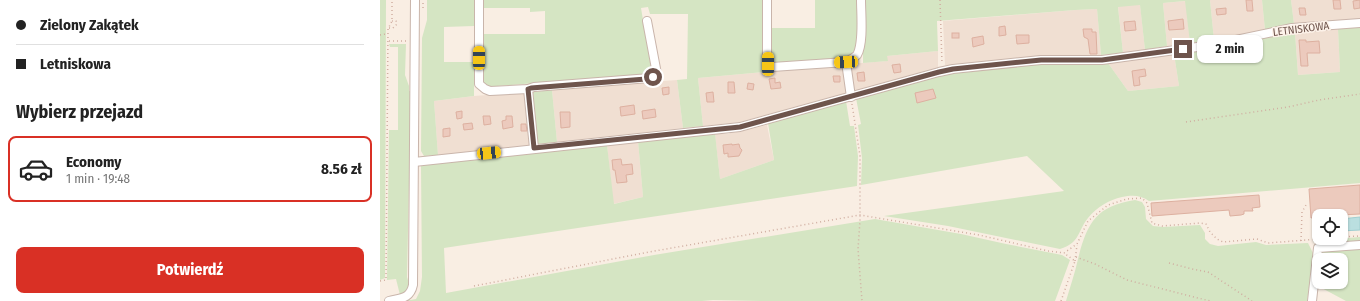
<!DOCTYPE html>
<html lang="pl">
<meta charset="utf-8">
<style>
body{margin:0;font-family:"Fira Sans Condensed",sans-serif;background:#f6f6f6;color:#222;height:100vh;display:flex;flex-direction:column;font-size:15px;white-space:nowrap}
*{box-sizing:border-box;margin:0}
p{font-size:13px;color:#767676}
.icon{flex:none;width:22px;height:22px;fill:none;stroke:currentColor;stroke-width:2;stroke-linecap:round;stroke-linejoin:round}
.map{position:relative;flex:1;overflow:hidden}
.panel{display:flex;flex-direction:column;background:#fff;width:380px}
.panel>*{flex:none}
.top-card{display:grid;align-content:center;height:88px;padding:0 16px;background:#fff}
.fabs{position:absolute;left:932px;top:209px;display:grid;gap:8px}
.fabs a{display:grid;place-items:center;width:36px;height:36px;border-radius:8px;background:#fff;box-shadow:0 1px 3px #0004;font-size:20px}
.end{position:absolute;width:18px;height:18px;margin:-9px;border:5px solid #6e544c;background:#fff;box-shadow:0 0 0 2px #fff}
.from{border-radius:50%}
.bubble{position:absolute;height:28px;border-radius:8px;background:#fff;box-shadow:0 1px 3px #0004;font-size:13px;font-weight:700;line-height:28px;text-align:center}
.car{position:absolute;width:12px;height:24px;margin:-12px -6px;border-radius:5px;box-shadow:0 0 3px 1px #0007;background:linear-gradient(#f5c518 24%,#345 0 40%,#f5c518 0 76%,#345 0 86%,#f5c518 0)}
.top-card b{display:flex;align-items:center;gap:14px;height:38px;font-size:15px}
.top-card b+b{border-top:1px solid #e0e0e0}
.top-card i{width:10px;height:10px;background:#222}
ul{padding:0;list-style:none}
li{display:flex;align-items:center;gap:12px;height:66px;margin:0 8px 6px;padding:0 8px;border:2px solid #e0e0e0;border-radius:8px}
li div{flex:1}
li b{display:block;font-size:15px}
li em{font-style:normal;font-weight:700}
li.selected{border-color:#d93025}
li>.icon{width:36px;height:36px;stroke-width:1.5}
h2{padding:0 16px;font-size:18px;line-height:48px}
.button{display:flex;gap:8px;margin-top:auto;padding:8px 16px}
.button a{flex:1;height:46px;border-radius:8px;background:#d93025;color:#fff;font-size:16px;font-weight:700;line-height:46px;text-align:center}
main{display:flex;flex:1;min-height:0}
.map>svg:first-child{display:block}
</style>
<main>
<section class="panel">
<div class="top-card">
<b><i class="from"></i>Zielony Zakątek</b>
<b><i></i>Letniskowa</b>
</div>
<h2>Wybierz przejazd</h2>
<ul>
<li class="selected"><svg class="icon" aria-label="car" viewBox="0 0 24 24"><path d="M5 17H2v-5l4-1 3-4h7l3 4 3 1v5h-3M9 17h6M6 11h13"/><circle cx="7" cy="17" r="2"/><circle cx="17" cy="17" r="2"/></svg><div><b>Economy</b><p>1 min · 19:48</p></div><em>8.56 zł</em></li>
</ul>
<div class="button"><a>Potwierdź</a></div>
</section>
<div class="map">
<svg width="980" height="301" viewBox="0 0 980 301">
<rect width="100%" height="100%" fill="#f9eee3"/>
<g fill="#f0dfd2">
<polygon points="830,0 882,0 885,30 834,40"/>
<polygon points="911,0 980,0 980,21 914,24"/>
<polygon points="806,1 810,43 787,46 783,3"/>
<polygon points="760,4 765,50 743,53 738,6"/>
<polygon points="717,9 721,55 676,56 572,66 565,65 563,21 695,10"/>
<polygon points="958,29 960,72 918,75 915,33"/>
<polygon points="558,51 558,69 473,92 469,64 507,61 507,56"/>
<polygon points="794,54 799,86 748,91 728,63"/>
<polygon points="464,65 467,93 360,122 323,126 318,78"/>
<polygon points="297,80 303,128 177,142 172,90"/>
<polygon points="147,92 151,145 58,155 54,101 94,96"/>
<polygon points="387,125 394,160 340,179 335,134 349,134 350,133 363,131"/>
<polygon points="258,141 263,197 233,204 227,145"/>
</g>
<g fill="#d5e5c3">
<polygon points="0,0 6,0 5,278 0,280"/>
<polygon points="47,0 95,0 94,26 64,27 64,62 94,62 94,96 54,101 58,155 44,156 41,151 42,38 47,20"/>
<polygon points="103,0 384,0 384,72 318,78 323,126 303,128 297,80 307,79 308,14 270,14 268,7 261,8 271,68 267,74 106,87 102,84 103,34 165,34 165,11 150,12 150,8 103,8"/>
<polygon points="435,0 477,0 478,47 466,59 394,65 390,62 390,28 435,28"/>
<polygon points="483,0 830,0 834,40 810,43 805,1 783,3 787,46 765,50 760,5 738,7 743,53 721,55 717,9 695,10 557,21 558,51 507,56 508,61 483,63"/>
<polygon points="882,0 911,0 914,24 885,30"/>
<path d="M980,27V183L769,201C760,195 753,195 742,197C729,200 717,207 708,218C697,232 700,243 680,249L568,226L504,216L684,191L647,156L481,185L482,158L478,125L481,124L476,98L568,74L669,63H728L748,91L799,86L794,54L850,46L910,32L915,33L918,75L960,72L958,29Z"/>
<polygon points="9,44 26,44 25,75 29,86 29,91 31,91 27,277 29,284 26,291 20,295 16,279 7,280 9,130 18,130 18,47 10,47"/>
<polygon points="172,90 177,142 157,144 153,92"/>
<polygon points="466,101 470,126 474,126 478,156 477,186 64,248 66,293 274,255 495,219 581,234 626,244 682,255 690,260 675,301 381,301 333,300 322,301 25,301 36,299 40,291 42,277 41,166 45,164 227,145 234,204 263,197 258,141 335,133 340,179 394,160 388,123"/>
<path d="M755,200L762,202L765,207L766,219L773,226L783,227L820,225L825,233V239L830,244L838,246L876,242L886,245L928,243L934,255L927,301H686C690,287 695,273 698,259C707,223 716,206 755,200Z"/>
<polygon points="980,237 980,242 940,246 933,241"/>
<polygon points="980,247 980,301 966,301 938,286 939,274 939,282 961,282 961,260 941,260 941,251"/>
</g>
<g fill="#badfe0" stroke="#a1cfd1">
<polygon points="980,217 980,230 961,231 961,219"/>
<polygon points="939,220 939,233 934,233 933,221"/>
</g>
<g fill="#eccabd" stroke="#ddb0a0">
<polygon points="866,0 872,0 873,11 867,11"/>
<polygon points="953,0 960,0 961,9 954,9"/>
<polygon points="980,0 980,8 974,9 973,1"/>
<polygon points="846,8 846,14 837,15 836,9"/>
<polygon points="919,8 925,8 926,15 920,15"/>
<polygon points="803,19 804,29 789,30 788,21"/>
<polygon points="755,21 756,30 745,31 744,22"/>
<polygon points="625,26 626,35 619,36 619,27"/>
<polygon points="703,29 712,29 712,32 716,32 717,54 710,54 708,39 704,37"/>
<rect x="572" y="33" width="7" height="5"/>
<polygon points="636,35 649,35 649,43 637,44"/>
<polygon points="603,36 604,44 593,47 592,38"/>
<polygon points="919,40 926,40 926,42 939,41 940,53 927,53 928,66 921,66"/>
<polygon points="520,64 521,72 514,73 512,65"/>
<polygon points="765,69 766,76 759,77 760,85 754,86 752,71"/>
<polygon points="484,72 485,81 478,81 477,73"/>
<polygon points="453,76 460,76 460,82 454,82"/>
<polygon points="395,78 395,83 400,82 401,88 391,89 389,79"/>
<polygon points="348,82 354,82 355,93 348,93"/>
<polygon points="368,83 374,84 373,90 367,89"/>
<polygon points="289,87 289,94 283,95 282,88"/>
<polygon points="553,89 556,98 537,103 535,93"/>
<polygon points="333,92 334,102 327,102 326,93"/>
<polygon points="254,105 255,114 241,116 240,107"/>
<polygon points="275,109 276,117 263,119 262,111"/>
<polygon points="82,111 82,118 77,119 76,112"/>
<polygon points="180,112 190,112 190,127 181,128"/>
<polygon points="103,116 110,116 111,124 104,125"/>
<polygon points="126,116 132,116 133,127 123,129 122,121 126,120"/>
<polygon points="92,123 93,129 84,130 83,124"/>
<polygon points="141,124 146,124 147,131 141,131"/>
<polygon points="70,128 70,136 63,137 63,129"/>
<polygon points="352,144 352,145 359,144 360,148 362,150 359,156 348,157 348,153 344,154 343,145"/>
<polygon points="241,159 242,165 252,164 253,174 246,175 247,182 237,183 235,170 233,170 232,160"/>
<polygon points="980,185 980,214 939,216 931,218 929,189"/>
<polygon points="879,195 880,207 872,208 873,211 864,211 864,214 861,215 850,216 849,210 772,216 771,203"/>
</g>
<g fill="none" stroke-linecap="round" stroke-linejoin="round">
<defs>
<g id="minor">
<polyline points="99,0 99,84 105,89 110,91 148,89 154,87 270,78 277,74 267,21"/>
<path d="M387,0V64L392,67L466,62C470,60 474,58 477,55C484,43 481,14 481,0"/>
<polyline points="466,62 471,97"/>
<polyline points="148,89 154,148"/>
<polyline points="34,162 360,127 559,72 573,69 661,60 722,60 832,45 912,28 980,23"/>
<path d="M9,301C21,298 30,299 33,285L35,0"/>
<polyline points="932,301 938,248 980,245"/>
</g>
</defs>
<use href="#minor" stroke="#c9b5ab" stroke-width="10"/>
<g stroke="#d0aea1" stroke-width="1.5" stroke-dasharray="1 3" stroke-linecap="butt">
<polyline points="560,0 562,64"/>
<polyline points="43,8 43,0"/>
<polyline points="9,28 13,28 17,24 16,21 12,21"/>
<polyline points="0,35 6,34"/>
<polyline points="9,41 27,41"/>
<polyline points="472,104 480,156 480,221 478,249 482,301"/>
<polyline points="806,122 908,107 939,100 980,94"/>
<polyline points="961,237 980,236"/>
<polyline points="921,241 922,212 926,205"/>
<polyline points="696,257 715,264 747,280 830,301"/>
<polyline points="695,261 697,245"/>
<polyline points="789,263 812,269 828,272 872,301"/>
<polyline points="0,281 6,280 8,29 12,21 12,0"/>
<polyline points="94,286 269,252 480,215 599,235 668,251 684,253 697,244 708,221 728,205 747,199 762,198 767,203 772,223 782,226 820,223 826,224 830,232 837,239 843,242 877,239 888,243 951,238"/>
<polyline points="681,301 695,261 684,253"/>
</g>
<use href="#minor" stroke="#fff" stroke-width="8"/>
</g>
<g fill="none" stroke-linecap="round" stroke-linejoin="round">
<polyline stroke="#6e544c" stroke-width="5" points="273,77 266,79 151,88 148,89 154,148 360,127 559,72 573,69 661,60 722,60 803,49"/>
</g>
<g text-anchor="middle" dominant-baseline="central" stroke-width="3" stroke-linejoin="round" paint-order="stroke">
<g font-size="11" fill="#6e544c" stroke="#fdf2e9">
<text transform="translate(921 29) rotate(-7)">LETNISKOWA</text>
</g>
</g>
</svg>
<div class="fabs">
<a><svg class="icon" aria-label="locate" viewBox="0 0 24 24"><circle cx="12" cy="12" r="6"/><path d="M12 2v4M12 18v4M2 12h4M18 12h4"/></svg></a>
<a><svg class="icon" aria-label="layers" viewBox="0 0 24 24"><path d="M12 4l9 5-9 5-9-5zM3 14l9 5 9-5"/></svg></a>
</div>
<i class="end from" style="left:273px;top:77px"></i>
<i class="end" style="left:803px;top:49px"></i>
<div class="bubble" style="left:817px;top:35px;width:66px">2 min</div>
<i class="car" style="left:99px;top:58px;rotate:0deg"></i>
<i class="car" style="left:466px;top:62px;rotate:267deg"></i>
<i class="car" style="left:388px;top:64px;rotate:0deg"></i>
<i class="car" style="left:109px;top:153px;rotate:84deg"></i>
</div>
</main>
